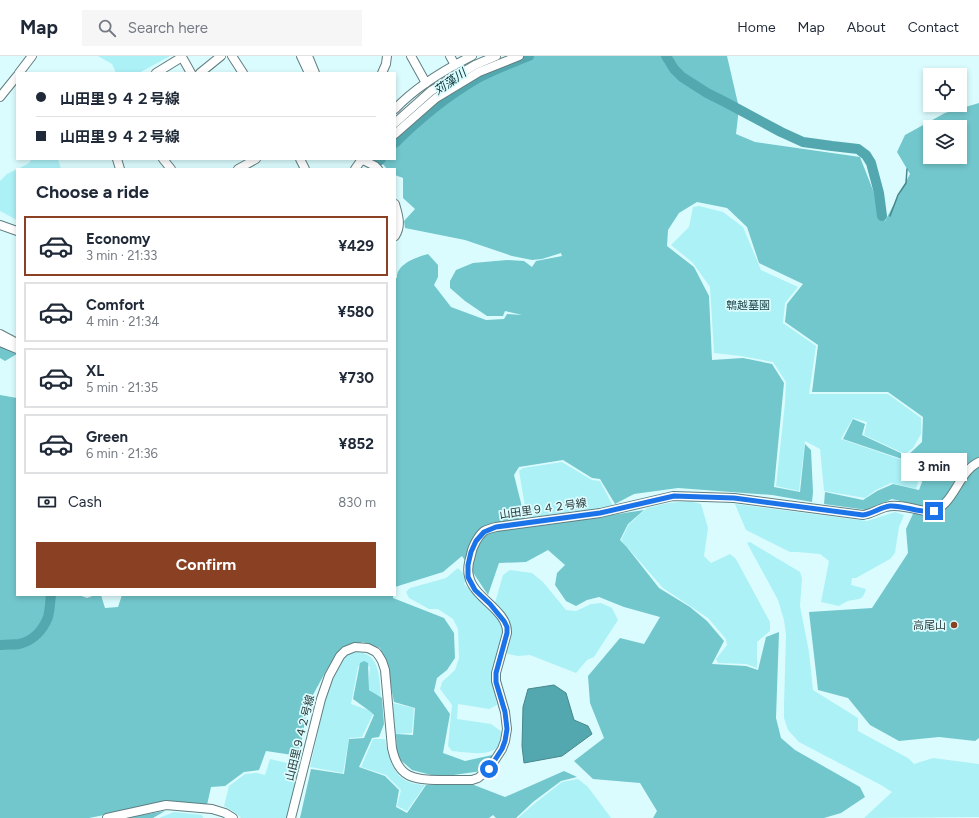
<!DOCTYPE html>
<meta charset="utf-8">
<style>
body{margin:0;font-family:Figtree,"Noto Sans JP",sans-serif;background:#f6f6f7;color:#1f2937;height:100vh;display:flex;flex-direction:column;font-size:15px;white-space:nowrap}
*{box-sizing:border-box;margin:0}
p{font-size:13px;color:#747a83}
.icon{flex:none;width:22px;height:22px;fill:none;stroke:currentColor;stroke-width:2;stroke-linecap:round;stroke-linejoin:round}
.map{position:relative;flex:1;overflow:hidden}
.panel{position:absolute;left:16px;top:112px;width:380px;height:428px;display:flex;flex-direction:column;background:#fff;border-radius:0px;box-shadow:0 2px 6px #0003}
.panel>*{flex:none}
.hud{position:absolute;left:16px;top:16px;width:380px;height:88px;border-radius:0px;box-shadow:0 2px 6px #0003;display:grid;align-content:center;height:88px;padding:0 20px;background:#fff}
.fabs{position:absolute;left:923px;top:12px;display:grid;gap:8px}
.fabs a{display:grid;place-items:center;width:44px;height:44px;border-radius:0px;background:#fff;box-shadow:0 2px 6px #0003;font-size:20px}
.end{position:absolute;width:18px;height:18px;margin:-9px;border:5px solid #1a73e8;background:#fff;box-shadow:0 0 0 2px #fff}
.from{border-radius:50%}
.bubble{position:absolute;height:28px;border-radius:0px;background:#fff;box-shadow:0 2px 6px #0003;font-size:13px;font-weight:700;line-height:28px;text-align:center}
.hud b{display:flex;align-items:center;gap:14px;height:38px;font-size:15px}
.hud b+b{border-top:1px solid #e0e1e3}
.hud i{width:10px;height:10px;background:#1f2937}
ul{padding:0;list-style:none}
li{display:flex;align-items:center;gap:12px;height:60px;margin:0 8px 6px;padding:0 12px;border:2px solid #e0e1e3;border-radius:0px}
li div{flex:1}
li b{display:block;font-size:15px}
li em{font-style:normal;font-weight:700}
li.active{border-color:#894023}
li>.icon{width:36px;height:36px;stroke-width:1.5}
h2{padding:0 20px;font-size:18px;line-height:48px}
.pay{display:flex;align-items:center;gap:10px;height:44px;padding:0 20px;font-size:15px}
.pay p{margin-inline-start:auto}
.action{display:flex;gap:8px;margin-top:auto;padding:8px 20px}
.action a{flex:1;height:46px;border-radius:0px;background:#894023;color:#fff;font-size:16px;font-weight:700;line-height:46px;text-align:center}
header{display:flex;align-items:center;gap:24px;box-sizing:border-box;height:56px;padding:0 20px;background:#fff;border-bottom:1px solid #e0e1e3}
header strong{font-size:19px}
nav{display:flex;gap:22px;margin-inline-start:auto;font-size:14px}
.search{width:280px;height:36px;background:#f6f6f7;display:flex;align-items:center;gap:10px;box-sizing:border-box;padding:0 14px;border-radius:0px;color:#747a83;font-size:15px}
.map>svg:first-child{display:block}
</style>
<header>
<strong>Map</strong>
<div class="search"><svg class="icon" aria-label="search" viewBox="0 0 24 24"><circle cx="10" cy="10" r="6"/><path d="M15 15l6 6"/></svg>Search here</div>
<nav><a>Home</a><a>Map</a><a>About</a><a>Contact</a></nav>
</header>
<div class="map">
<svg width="979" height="762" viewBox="0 0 979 762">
<rect width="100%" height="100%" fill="#dbfcfe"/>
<g fill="#acf1f6">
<polygon points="98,0 170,0 139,17 116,17 112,8"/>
<polygon points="32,103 58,103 61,113 18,113 29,107"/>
<polygon points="17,113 17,164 0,155 0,125 7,118"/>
<polygon points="699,150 723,156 743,171 761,214 798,231 785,247 783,267 816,290 809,338 888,338 921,362 921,378 913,392 905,398 864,379 867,366 853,362 841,383 905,405 919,423 916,433 891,427 876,434 865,442 824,435 820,393 805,385 799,435 776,430 785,347 786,326 773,306 741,300 714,297 710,231 693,207 671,189 689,171 693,151"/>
<polygon points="562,406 592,424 600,425 613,450 587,454 527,462 519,415 523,412"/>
<polygon points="690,445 701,448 708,472 704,500 711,507 730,498 736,503 770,566 770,575 757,586 757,612 746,608 718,607 716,603 727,589 726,583 708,562 663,532 621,484 629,468 647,452 668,447"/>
<path d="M735,448L867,465L895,456L904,459L899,471L895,497L890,503L856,522H852L851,529L866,533C862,546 859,542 848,545C845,546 842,548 839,550L821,546L829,505L820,498L797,496H790L746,474Z"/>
<polygon points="750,486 800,516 802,522 800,550 809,596 813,634 858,662 858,675 908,702 914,708 933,702 979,708 979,761 864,762 892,736 881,729 799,686 788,674 784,662 784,649 786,579 784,564 778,544 747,487"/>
<path d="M458,512L467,521L464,528L486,550L492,557L503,519L510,514L532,517L543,526L566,554L576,555L591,548L601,547L612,552L618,564L594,601L587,604L576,617L530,599L518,600L499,596L492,624L497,649L489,653L458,648L457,663L491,668L502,676C501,679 502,685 500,688C492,702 466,696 452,695L448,690L452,649L440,633L442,626L455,614L459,602L458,573L453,563L438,553H429L409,542L406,536L410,532L446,522Z"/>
<path d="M354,596C381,595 379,622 381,642L368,633L370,611L363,608L358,611L351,648L374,656L362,681L349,682L343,717L310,711L327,636L338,608L346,599Z"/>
<polygon points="393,647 414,652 412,677 395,678"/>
<path d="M373,683H385C390,708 395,728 425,729L407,755L397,750L401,734L386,719L361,711Z"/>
<polygon points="270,703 300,710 290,762 241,762 237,758 224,750 229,730 245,718 257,717 265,719"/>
<polygon points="578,723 588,731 611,762 518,762 534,748 562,726"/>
<polygon points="174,756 202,759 203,762 159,762"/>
</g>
<g fill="#72c7cd" fill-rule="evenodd">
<path d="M514,0H727L739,52L736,78L755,86L860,101L885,165L910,118L897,96L905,79L945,57L979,47V682L975,685L939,681L899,685L870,669L848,642L818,634L809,556L872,552L908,497L906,473L917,449L892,443L867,454L824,448L825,436L863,444L877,435L893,428L919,434L922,426L905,404L843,383L853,363L865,368L862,379L907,400L922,386L923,361L888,336H812L818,289L785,266L787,248L803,228L759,207L747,171L727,152L697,146L679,157L668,174L667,190L694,211L709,240L712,304L743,302L772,308L784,327L774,431L800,436L805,388L811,394L813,436L812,446L772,439L678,432L634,438L615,448L600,423L592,422L563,404L519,411L514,419L527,471L592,462L644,454L628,468L620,484L626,490L659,532L690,551L707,565L724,585L712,608L746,610L758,614L766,581L779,576L776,662L781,682L795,694L860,731L865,741L841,757L824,762H653L657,755L640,727L593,723L574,705L604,682L590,647L588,620L620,582L644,588L660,561L624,551L599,541L587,544L576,550L566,545L555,529L557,517L565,509L548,494L526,506L499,507L488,539L462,500L443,516L395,531V222H397C396,208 417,201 428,198L438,209V221L434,229L451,251L486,264L504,263L507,258L522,259L518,258L505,255L503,260H487L465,245L450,232V225L456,214L473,207L507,204L524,205L532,211L536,205L562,200L561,197L542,203L532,204L512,200L465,184L405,172L404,165L415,153L403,142V122L395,119V113H387L381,106L383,103H395V85L398,81L459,32ZM930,71H960V101H930Z"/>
<polygon points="0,289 12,294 17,298 5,305 0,302"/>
<polygon points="0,339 17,342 17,539 79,539 87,542 95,539 101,539 105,552 118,551 122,539 393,539 393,542 444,562 454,577 455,602 447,614 437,622 434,635 450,658 443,697 465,705 497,698 482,715 439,721 412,714 397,701 396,678 413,679 415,652 394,646 387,610 380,592 363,586 340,593 326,615 308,648 299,700 266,695 259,714 244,716 225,730 211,731 207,749 170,746 89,762 0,762"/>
<polygon points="364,605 368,607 369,634 382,642 384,668 379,681 372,682 359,711 385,720 399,734 396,751 407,757 426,729 474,729 505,741 564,715 577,721 561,725 533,746 516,762 496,762 493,759 489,762 300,762 311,713 344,718 349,683 364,682 374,659 371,656 353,643 360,607"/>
<polygon points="165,755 153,762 125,762"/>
</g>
<polygon fill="#52a8ae" stroke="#47878b" points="554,629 566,637 574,664 588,670 592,678 562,700 524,707 522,690 523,651 528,633"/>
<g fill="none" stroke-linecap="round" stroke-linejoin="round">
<polyline stroke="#47878b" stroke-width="1.5" points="890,160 898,139 906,127 907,113"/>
<g stroke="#52a8ae" stroke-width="10">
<polyline points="666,0 674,13 682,21 707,37 725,46 781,76 803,86 832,90 858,93 866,99 871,107 879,137 882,160"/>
<path d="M395,87C420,62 447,40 478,22C494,13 512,7 529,0"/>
<polyline points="379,105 381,103"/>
<path d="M0,589C6,588 13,589 19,588C33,585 43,574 48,561C50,554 50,546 51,539"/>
</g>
<defs>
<g id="minor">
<polyline points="232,0 243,17"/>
<polyline points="301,0 309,17"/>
<polyline points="308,0 315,17"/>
<polyline points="411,0 426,27"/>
<polyline points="450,0 455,9"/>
<polyline points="19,17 32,0"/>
<polyline points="156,17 182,1 191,17"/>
<polyline points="200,17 221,0"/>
<polyline points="382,17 386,8 387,0"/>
<polyline points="0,41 17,20"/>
<path d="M395,53C416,31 444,14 472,0"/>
<polyline points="395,67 431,35 475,9 496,0"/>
<polyline points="395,78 436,42 479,16 519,0"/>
<polyline points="117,103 120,113"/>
<polyline points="163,103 171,113"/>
<polyline points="300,103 305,113"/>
<polyline points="361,103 375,110 378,113"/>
<polyline points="238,113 256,103"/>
<polyline points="355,113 362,103"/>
<path d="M395,148C398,159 402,169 395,180"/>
<polyline points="0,169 17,175"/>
<polyline points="0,278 17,287"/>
<polyline points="0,286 17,293"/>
<polyline points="107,762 166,749 212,753 225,757 233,762"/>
<path d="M291,762L321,643L329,620L340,600L345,595L355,591L368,592L376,596L379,600L382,605L385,614L392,692C398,722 414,724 440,724C451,724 461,724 472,724L478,722L489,713L502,693L505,685L507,673L505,656L496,625V617L507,577C508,554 473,542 469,520C467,513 469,505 471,499C472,491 478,480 484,475C488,473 492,472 496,471L600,457L673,440L734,442L863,459C871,458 878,453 886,451C898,447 917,454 929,456C955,451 957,416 979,406"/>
</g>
</defs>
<use href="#minor" stroke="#617e80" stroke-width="10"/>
<use href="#minor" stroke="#fff" stroke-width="8"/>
</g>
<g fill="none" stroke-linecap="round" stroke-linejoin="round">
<path stroke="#1a73e8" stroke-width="5" d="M489,713L502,693L505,685L507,673L505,656L496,626V617L507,577V571L504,565L490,548L475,534L468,521V509L471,496L476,485L484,476L496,471L600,457L674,440L734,442L863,459C872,458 881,451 890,450C904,449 921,458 934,455"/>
</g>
<circle fill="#894023" stroke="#dbfcfe" stroke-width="1.5" cx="954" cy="569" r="4"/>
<g text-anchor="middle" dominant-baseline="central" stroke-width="3.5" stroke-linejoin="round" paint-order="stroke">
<g font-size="11" fill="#1e4649" stroke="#dbfcfe">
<text x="748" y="249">鵯越墓園</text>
</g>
<g font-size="11" fill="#2c393a" stroke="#dbfcfe">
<text transform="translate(543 453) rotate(-8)">山田里９４２号線</text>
<text transform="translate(300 682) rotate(-76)">山田里９４２号線</text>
</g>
<g font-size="11" fill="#2c393a" stroke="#dbfcfe" text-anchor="end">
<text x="946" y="569">高尾山</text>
</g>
<g font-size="12" font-style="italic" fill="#063235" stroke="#dbfcfe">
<text transform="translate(450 26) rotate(-35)">苅藻川</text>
</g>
</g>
</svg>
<div class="fabs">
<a><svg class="icon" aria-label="locate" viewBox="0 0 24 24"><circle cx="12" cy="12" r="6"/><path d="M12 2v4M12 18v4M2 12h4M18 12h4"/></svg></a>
<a><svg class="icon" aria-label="layers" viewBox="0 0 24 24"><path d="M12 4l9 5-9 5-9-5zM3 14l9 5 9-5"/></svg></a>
</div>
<i class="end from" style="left:489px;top:713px"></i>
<i class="end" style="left:934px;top:455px"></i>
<div class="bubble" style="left:901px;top:397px;width:66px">3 min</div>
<div class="hud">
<b><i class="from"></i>山田里９４２号線</b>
<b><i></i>山田里９４２号線</b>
</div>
<section class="panel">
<h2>Choose a ride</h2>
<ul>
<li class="active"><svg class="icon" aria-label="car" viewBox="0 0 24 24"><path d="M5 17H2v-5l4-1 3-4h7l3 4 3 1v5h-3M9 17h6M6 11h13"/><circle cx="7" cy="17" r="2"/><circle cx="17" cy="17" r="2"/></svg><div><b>Economy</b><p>3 min · 21:33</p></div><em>¥429</em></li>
<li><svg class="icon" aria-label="car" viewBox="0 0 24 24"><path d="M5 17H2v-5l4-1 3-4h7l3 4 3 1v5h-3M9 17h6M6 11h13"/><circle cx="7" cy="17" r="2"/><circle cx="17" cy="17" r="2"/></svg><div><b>Comfort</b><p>4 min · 21:34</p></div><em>¥580</em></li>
<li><svg class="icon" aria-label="car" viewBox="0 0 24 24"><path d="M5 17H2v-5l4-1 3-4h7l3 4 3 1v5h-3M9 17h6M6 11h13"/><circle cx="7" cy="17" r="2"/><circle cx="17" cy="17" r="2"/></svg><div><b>XL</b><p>5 min · 21:35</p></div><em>¥730</em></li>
<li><svg class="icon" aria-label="car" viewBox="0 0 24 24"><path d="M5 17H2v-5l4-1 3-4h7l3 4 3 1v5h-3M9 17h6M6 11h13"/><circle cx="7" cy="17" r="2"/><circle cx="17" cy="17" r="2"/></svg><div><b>Green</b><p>6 min · 21:36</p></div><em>¥852</em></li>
</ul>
<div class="pay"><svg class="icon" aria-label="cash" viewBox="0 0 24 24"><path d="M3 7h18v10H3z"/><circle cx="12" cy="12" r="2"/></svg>Cash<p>830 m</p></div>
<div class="action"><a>Confirm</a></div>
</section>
</div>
